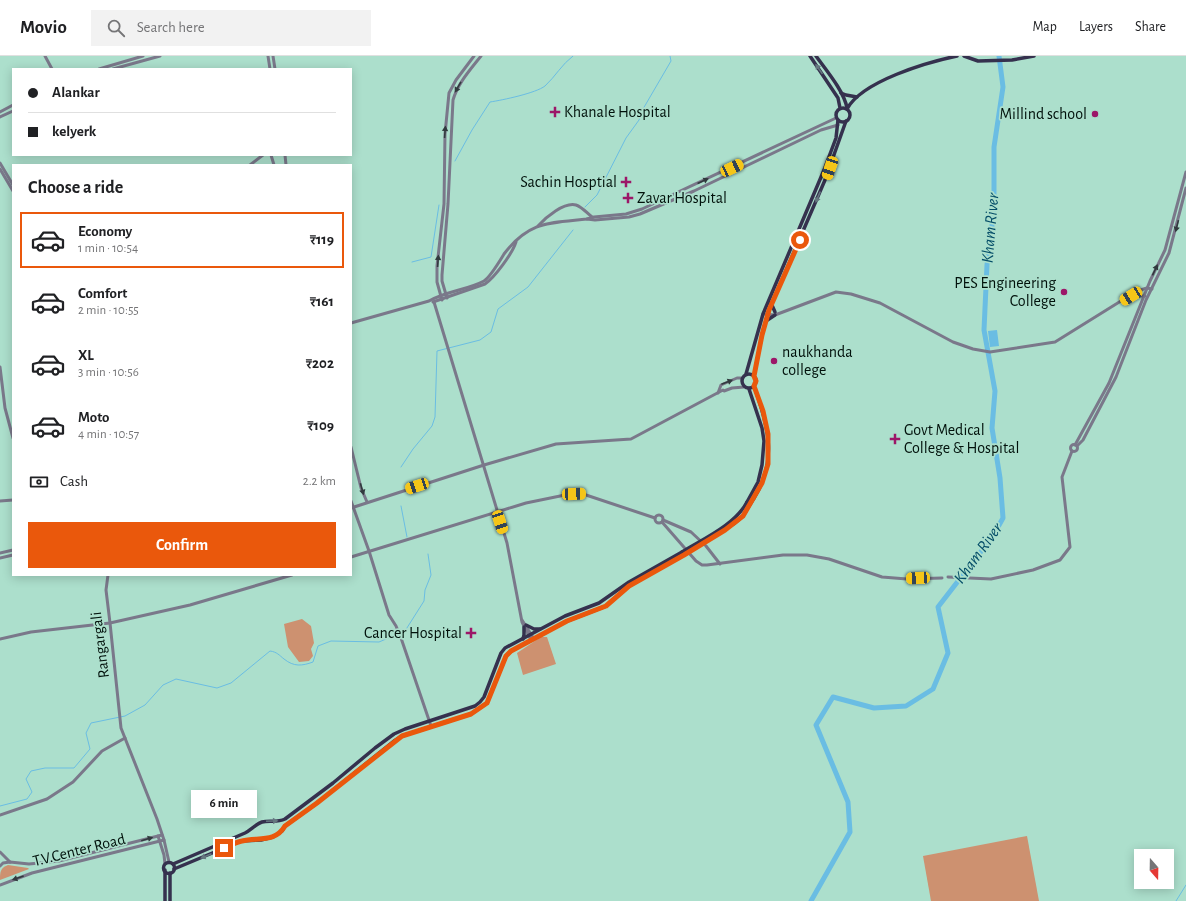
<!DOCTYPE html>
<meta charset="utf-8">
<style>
body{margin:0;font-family:"Alegreya Sans",sans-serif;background:#f2f2f2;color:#202124;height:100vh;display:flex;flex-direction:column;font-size:15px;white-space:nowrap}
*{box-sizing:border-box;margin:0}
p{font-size:13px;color:#757577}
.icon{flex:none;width:22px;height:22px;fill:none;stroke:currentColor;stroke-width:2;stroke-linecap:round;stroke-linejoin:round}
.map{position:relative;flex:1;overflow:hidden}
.panel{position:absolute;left:12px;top:108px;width:340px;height:412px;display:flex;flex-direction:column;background:#fff;border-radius:0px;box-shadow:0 2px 10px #0003}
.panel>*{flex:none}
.banner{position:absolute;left:12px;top:12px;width:340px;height:88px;border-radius:0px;box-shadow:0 2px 10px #0003;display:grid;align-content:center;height:88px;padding:0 16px;background:#fff}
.needle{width:26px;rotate:160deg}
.tools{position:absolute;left:1134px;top:793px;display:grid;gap:8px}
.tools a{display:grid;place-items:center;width:40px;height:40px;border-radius:0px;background:#fff;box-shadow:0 2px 10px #0003;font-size:20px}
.end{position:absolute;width:18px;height:18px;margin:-9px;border:5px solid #ea580c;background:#fff;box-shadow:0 0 0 2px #fff}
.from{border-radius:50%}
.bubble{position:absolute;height:28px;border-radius:0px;background:#fff;box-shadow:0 2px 10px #0003;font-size:13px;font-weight:600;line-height:28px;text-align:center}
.car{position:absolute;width:12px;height:24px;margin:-12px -6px;border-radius:5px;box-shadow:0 0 3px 1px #0007;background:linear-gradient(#f5c518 24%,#345 0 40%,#f5c518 0 76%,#345 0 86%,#f5c518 0)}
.banner b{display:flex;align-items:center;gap:14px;height:38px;font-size:15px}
.banner b+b{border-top:1px solid #e0e0e0}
.banner i{width:10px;height:10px;background:#202124}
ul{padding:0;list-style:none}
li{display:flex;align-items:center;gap:12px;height:56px;margin:0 8px 6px;padding:0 8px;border:2px solid transparent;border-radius:0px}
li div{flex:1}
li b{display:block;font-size:15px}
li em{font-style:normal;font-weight:600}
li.current{border-color:#ea580c}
li>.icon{width:36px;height:36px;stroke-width:1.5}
h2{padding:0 16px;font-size:18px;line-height:48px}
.pay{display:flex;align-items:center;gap:10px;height:44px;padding:0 16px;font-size:15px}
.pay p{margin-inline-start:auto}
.action{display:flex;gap:8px;margin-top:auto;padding:8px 16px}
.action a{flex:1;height:46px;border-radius:0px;background:#ea580c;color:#fff;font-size:16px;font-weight:600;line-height:46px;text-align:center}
header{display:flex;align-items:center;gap:24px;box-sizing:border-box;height:56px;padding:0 20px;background:#fff;border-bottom:1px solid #e0e0e0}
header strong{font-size:19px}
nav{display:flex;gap:22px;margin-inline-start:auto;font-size:14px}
.search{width:280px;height:36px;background:#f2f2f2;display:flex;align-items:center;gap:10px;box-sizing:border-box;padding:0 14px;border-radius:0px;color:#757577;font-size:15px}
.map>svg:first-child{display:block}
</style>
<header>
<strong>Movio</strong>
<div class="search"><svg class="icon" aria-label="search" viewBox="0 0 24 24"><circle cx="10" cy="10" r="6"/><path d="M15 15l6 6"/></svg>Search here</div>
<nav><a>Map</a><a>Layers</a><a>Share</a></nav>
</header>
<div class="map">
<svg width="1186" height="845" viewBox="0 0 1186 845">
<rect width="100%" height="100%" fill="#acdfcc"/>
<g fill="#cd9170">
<polygon points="302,563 311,570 314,587 311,593 313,600 309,605 299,606 288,591 284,568"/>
<polygon points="541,581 547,581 556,608 523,619 517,597"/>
<polygon points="1027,780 1039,845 931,845 923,800"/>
<path d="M8,809L28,812L29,813L0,824C0,816 0,812 8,809Z"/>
</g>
<polygon fill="#6abde3" points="997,274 999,290 990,291 988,275"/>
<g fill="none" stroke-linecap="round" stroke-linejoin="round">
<g stroke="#6abde3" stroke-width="1">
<path d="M455,105L472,74L490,46C503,44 536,37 545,30C555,21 562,8 573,0"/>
<polyline points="585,151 597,139 626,82 639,64 643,53 671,5 670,0"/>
<polyline points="412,206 431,201 439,149"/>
<polyline points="401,411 413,393 432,370 435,361 437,295 480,284 491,276 498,253 528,231 573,174"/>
<polyline points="401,450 407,481"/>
<path d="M0,750L27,743L32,736L26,723L31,715L45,712H74L90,693L86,677L91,667L125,660L145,649L163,629L176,623L217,632L231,627L270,595C277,596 279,599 284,603C294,611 302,610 313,606L318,590L331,585L379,586L405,575L424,545L425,534L431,519L428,498"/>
<polyline points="1176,845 1186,829"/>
</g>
<polyline stroke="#6abde3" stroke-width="5" points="811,845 850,776 848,746 816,669 833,641 874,652 906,650 933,633 948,597 938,551 993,480 1003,462 1000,422 992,372 995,335 984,274 987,209 994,153 994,91 1003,31 999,0"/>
<g stroke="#7a788a" stroke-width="3">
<polyline points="45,0 52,13"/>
<polyline points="268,0 270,13"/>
<polyline points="273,0 275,13"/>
<polyline points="99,13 143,0"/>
<polyline points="113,13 160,0"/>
<polyline points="0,56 13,49"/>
<polyline points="0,61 13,55"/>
<polyline points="271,99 274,109"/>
<polyline points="285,99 286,109"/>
<polyline points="0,107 13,129"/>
<polyline points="250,109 263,99"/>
<polyline points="0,113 13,135"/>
<polyline points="587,163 595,164 629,161 640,158 694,135 821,74 838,69"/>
<path d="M538,170C546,161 564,146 576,149C582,151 587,157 592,161"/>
<polyline points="1131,240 1145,240"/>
<path d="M447,242L442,225V219L448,148L453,44C458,27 470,14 481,0"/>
<polyline points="442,244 437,226 437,210 444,148 445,78 449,37 456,24 474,0"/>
<path d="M433,246L485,228C495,221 512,198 516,186"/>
<polyline points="434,246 507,487 522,566 531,584"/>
<polyline points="763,258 775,259 836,236 851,238 880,247 953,286 973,293 990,296 1055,286 1137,235 1147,232 1152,233"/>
<path d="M351,267L429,245C446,235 467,234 484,225C491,220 499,206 504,198C529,165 549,167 587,163L594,161L626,158L642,153L836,62"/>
<polyline points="0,311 5,352 13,382"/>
<polyline points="718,337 721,329 737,322 742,322"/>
<circle cx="1074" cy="392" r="3.5"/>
<polyline points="1075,389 1109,327 1150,225 1165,194 1186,116"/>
<polyline points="1077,390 1083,384 1116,321 1146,244 1169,197 1186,132"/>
<polyline points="351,391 361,432 367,446"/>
<polyline points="0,445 13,444"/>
<polyline points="351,445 369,495 389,559 396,570 401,582 431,670"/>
<polyline points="351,452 484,409 556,388 631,383 723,334 724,335 732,332 744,331"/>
<circle cx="659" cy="463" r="4"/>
<polyline points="663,464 691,476 706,490 720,508"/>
<polyline points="662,466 696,505 702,509 707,509 783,499 807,499 829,503 882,521 907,523 942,522"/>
<polyline points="0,497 13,494"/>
<polyline points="351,501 526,447 565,439 583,438 655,462"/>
<polyline points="0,502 13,499"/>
<polyline points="108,519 106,534 110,567 121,672 157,763 164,784 169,806"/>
<polyline points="948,521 991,523 1033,514 1060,504 1070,491 1062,421 1072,395"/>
<polyline points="522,564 534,583"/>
<polyline points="0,583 31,576 110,567 190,549 292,519"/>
<polyline points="0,759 47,743 73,726 102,695 125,682"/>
<polyline points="158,780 164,799 165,808"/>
<polyline points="0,796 10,806"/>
<polyline points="0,810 3,807 10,806 29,808 59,805 162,779"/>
<polyline points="0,829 32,817 164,784"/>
</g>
<g stroke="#35314e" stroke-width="3.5">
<polyline points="810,0 838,42 840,52"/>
<path d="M816,0C826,14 844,35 847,52"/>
<polyline points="964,0 978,5 1012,4 1034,0"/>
<polyline points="841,37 846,39 857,41"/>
<circle cx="843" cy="59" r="7"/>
<path d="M847,53C862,25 928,6 957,0"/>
<polyline points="771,247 775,256"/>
<polyline points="766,265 775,259"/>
<circle cx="749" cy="325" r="7"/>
<polyline points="746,318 763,258 824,114 836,82 838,64"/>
<polyline points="754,320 762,279 769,254 825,124 846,65"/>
<path d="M754,442C778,404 768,369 754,330"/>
<polyline points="747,446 758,426 762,409 764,385 762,372 749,333"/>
<polyline points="526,569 534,573 540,573"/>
<polyline points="523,583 524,579 524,571"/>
<circle cx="169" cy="812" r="5.5"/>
<path d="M173,808L245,777C251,774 256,768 262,766C269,764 277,767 285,763L333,727L375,692L394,678L405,673L475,650L480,646L484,641L501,597L505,592L565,560L599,547L629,526L682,496"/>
<polyline points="174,813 241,785 261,784 273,781 282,775 285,770 317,747 394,685 402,680 471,658 487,647 506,600 511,595 567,565 606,550 629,530 684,499"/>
<polyline points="165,814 165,845"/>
<polyline points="170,817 170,845"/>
</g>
<g stroke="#35314e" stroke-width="3.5">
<path d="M682,496C703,483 735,469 747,446"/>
<polyline points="684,499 735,467 743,460 754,442"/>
</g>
</g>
<defs><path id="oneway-solid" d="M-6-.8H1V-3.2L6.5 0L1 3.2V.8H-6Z"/></defs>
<g fill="#657780">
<use href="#oneway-solid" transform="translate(819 13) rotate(-125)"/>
<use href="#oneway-solid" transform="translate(818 141) rotate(113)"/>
<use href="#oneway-solid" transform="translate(272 765) rotate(-3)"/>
<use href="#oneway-solid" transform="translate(206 800) rotate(157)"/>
</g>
<g fill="#313a3e">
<use href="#oneway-solid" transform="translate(458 31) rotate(120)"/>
<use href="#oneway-solid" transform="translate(445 76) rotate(-86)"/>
<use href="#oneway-solid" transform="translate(703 125) rotate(-25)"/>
<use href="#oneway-solid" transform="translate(1177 170) rotate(104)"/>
<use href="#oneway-solid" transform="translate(438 205) rotate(-86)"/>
<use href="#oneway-solid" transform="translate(1155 214) rotate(-65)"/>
<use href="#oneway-solid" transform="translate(727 326) rotate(-21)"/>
<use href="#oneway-solid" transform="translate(362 433) rotate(74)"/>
<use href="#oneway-solid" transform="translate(147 783) rotate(-16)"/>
<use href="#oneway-solid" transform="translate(18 822) rotate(161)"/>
</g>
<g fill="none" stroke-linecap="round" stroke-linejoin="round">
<path stroke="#ea580c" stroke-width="5" d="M224,792C230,790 236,786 242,785C258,781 275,787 285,770L317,747L402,680L471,658L487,647L506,600L511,595L567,565L606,550L629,530L684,499L725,474L743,460L762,427L768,408V378L763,355L754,330L756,325L754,320L762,279L769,254L800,184"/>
</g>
<g fill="#9c1668" stroke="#acdfcc" stroke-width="1.5">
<path d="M553 50h4v4h4v4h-4v4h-4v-4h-4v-4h4z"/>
<circle cx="1095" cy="58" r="4"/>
<path d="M624 120h4v4h4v4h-4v4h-4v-4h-4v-4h4z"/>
<path d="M626 136h4v4h4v4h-4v4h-4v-4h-4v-4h4z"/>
<circle cx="1064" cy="236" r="4"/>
<circle cx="774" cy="305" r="4"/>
<path d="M893 377h4v4h4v4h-4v4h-4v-4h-4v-4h4z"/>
<path d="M469 571h4v4h4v4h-4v4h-4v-4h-4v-4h4z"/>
</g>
<g text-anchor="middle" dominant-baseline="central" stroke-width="3.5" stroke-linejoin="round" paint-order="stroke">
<g font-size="16" fill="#01110b" stroke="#acdfcc" text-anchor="start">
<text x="564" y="56">Khanale Hospital</text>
<text x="1087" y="58" text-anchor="end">Millind school</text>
<text x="617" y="126" text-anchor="end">Sachin Hosptial</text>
<text x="637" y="142">Zavar Hospital</text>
<text x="1056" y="227" text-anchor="end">PES Engineering<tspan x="1056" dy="18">College</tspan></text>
<text x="782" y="296">naukhanda<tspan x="782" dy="18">college</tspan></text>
<text x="904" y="374">Govt Medical<tspan x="904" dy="18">College &amp; Hospital</tspan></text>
<text x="462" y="577" text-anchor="end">Cancer Hospital</text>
</g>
<g font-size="16" fill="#01110b" stroke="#acdfcc">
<text transform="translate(100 589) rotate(-97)">Rangargali</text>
<text transform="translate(79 794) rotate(-14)">T.V.Center Road</text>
</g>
<g font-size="17" font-style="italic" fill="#054e68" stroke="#acdfcc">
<text transform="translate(990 172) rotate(-85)">Kham River</text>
<text transform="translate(978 497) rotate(-54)">Kham River</text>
</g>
</g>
</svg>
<div class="tools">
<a><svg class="needle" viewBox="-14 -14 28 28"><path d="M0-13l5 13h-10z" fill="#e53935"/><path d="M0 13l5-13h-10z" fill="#757577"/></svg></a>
</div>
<i class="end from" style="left:800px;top:184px"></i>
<i class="end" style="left:224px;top:792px"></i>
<div class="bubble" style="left:191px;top:734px;width:66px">6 min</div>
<i class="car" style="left:732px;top:112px;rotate:65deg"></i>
<i class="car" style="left:830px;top:112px;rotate:199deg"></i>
<i class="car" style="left:1131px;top:240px;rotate:238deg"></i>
<i class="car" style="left:417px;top:430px;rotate:252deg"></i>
<i class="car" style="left:574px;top:438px;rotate:88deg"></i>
<i class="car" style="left:500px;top:466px;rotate:162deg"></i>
<i class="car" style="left:918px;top:522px;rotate:267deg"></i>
<div class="banner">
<b><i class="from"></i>Alankar</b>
<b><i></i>kelyerk</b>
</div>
<section class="panel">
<h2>Choose a ride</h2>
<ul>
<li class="current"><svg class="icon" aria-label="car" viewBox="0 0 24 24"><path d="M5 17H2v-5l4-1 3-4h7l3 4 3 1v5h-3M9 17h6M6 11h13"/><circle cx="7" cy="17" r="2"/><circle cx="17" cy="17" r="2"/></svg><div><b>Economy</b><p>1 min · 10:54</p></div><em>₹119</em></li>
<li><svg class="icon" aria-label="car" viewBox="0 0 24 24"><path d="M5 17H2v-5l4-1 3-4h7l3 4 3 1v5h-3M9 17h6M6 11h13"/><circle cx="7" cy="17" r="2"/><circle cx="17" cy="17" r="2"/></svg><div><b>Comfort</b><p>2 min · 10:55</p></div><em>₹161</em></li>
<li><svg class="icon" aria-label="car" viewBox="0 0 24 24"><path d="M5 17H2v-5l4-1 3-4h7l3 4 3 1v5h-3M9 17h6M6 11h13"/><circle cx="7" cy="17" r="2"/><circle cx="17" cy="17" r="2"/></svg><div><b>XL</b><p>3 min · 10:56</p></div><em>₹202</em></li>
<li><svg class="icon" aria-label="car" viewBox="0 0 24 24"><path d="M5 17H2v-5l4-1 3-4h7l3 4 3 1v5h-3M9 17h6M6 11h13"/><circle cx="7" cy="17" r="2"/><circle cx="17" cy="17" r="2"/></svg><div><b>Moto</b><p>4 min · 10:57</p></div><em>₹109</em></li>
</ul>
<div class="pay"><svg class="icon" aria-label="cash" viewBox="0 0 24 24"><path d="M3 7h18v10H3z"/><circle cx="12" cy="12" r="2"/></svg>Cash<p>2.2 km</p></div>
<div class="action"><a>Confirm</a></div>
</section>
</div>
